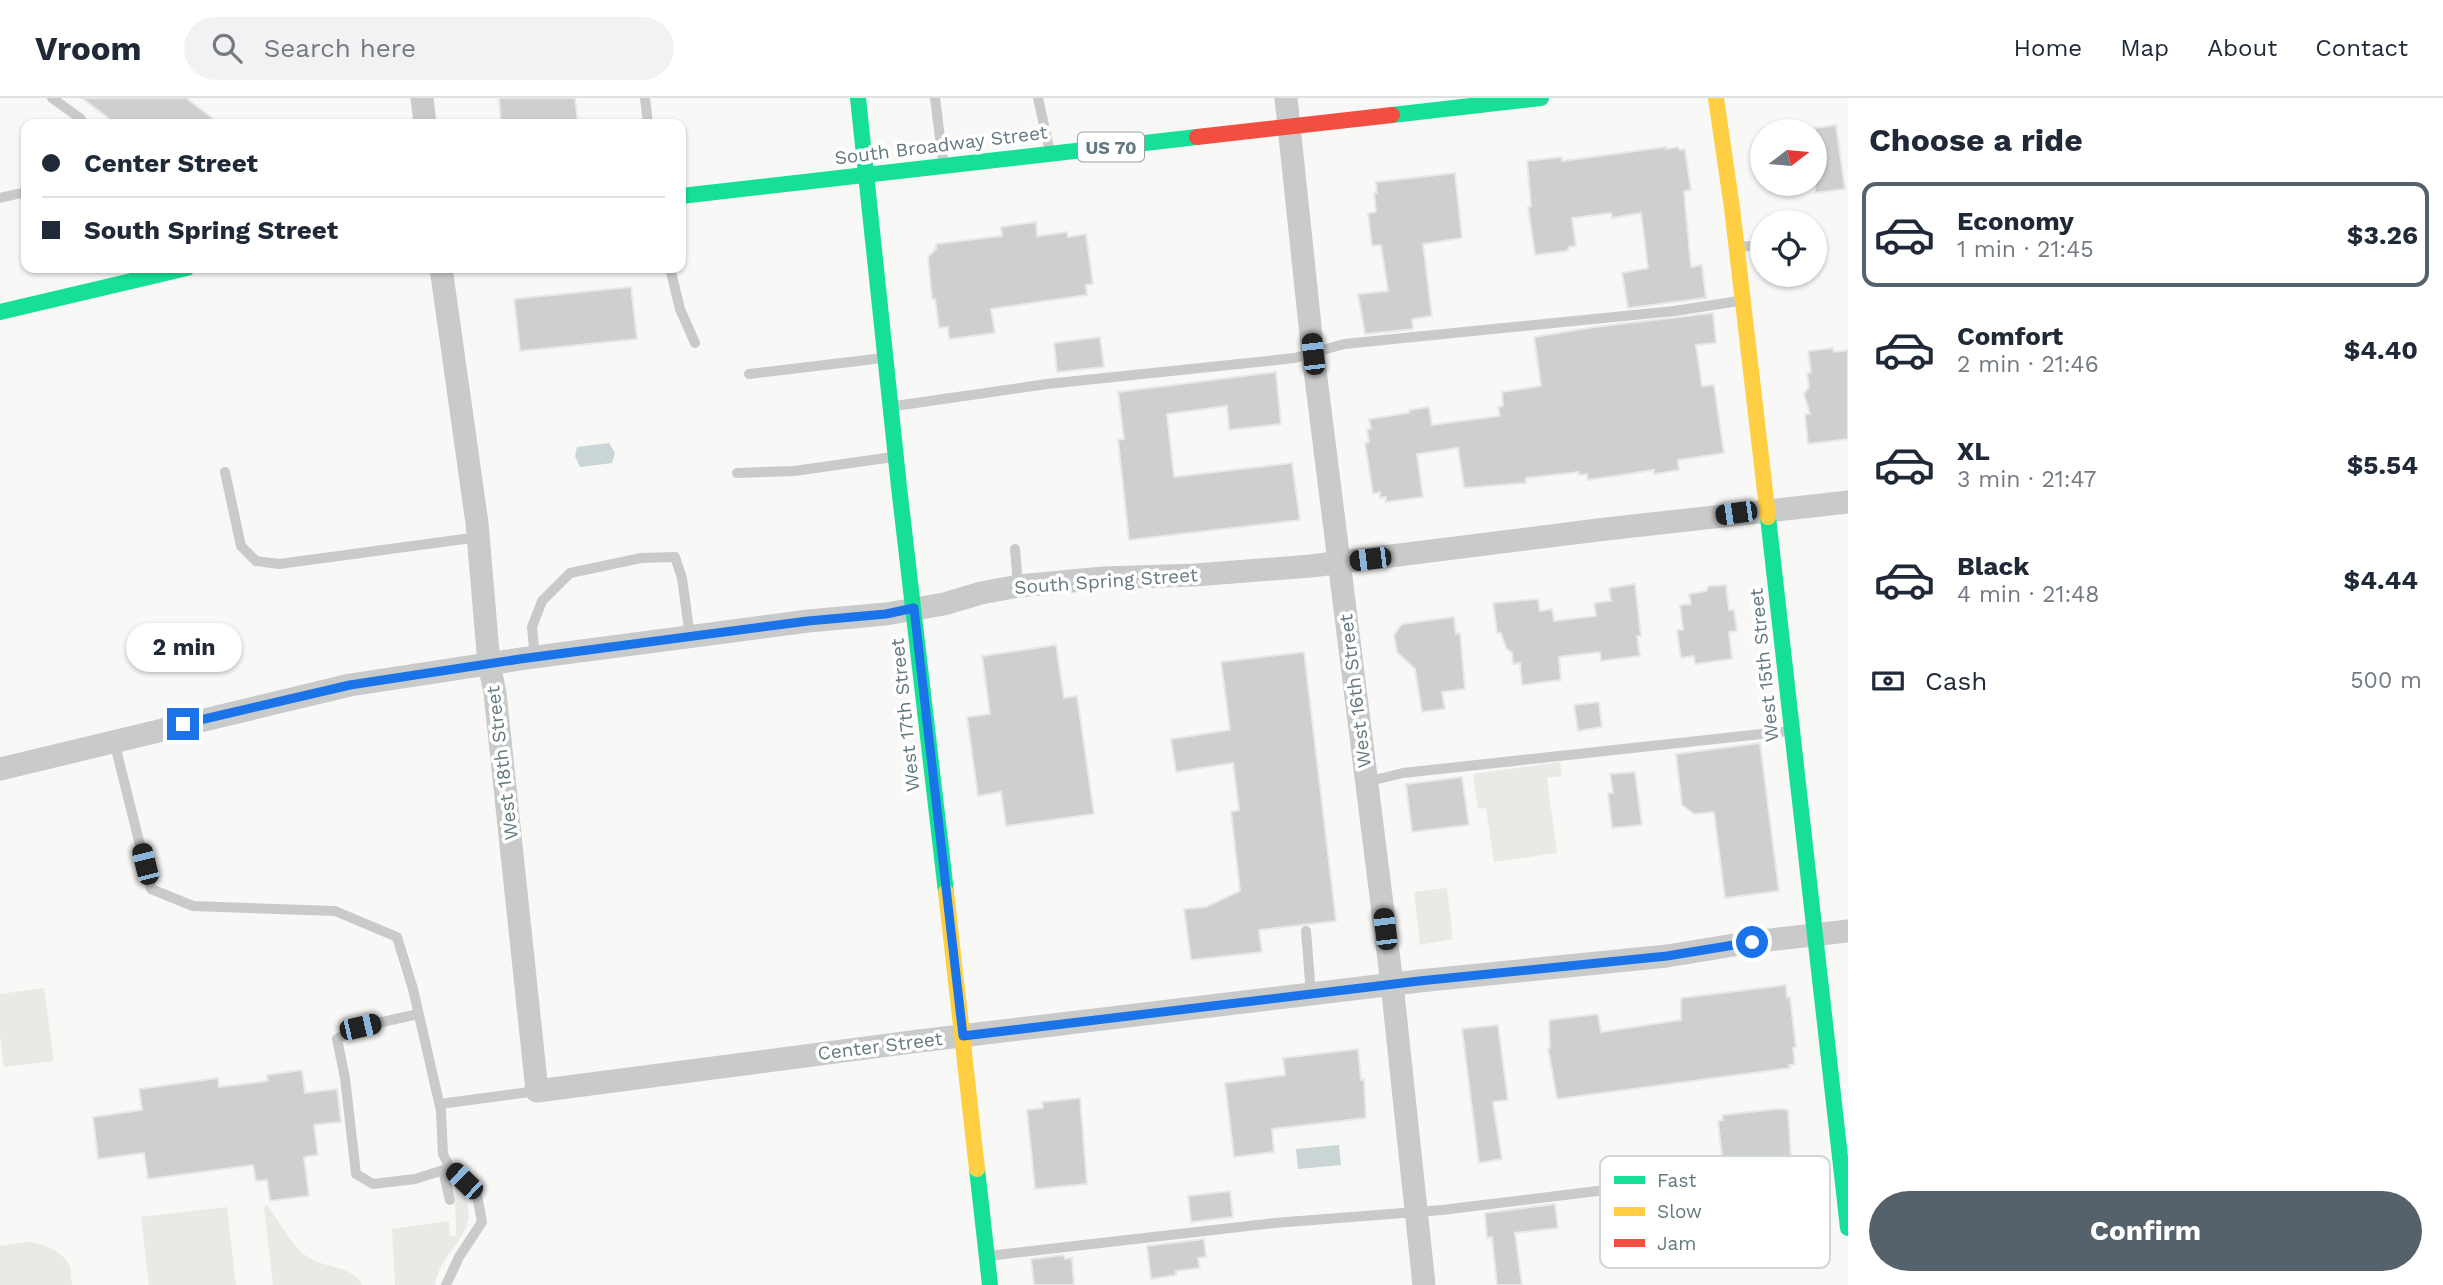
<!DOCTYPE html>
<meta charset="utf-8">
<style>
body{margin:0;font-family:"Work Sans",sans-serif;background:#f2f2f3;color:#1f2937;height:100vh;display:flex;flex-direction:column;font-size:26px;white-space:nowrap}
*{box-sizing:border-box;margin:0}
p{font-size:23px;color:#747a83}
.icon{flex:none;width:38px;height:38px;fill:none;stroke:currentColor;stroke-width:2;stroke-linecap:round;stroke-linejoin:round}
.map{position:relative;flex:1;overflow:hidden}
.panel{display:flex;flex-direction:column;background:#fff;width:595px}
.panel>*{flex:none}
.top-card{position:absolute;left:21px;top:21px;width:665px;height:154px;border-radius:14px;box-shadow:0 2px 5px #0004;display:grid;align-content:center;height:154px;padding:0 21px;background:#fff}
.needle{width:46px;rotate:74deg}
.controls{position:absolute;left:1750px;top:21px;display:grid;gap:14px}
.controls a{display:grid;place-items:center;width:77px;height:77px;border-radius:50%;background:#fff;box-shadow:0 2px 5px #0004;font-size:35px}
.end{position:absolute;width:32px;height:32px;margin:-16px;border:9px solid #1a73e8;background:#fff;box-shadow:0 0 0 4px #fff}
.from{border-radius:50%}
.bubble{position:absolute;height:49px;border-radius:24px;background:#fff;box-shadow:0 2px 5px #0004;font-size:23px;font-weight:700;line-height:49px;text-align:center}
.car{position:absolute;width:21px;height:42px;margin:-21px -10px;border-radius:9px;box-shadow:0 0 5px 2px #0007;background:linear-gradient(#222 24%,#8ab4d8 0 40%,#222 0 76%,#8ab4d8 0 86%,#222 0)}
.top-card b{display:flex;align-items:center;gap:24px;height:66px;font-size:26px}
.top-card b+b{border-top:2px solid #e0e1e3}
.top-card i{width:18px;height:18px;background:#1f2937}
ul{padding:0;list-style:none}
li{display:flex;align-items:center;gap:21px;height:105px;margin:0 14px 10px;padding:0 7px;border:4px solid transparent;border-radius:14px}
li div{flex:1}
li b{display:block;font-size:26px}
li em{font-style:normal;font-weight:700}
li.on{border-color:#55616b}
li>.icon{width:63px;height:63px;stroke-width:1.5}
h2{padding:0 21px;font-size:32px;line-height:84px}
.pay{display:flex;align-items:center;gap:18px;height:77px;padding:0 21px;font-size:26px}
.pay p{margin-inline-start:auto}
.primary-button{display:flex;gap:14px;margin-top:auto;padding:14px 21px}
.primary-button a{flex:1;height:80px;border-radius:42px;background:#55616b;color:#fff;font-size:28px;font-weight:700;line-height:80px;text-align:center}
header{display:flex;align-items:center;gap:42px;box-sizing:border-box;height:98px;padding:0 35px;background:#fff;border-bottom:2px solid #e0e1e3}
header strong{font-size:33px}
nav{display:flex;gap:38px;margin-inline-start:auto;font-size:24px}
.search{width:490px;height:63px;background:#f2f2f3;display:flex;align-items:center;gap:18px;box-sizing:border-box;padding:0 24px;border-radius:38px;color:#747a83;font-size:26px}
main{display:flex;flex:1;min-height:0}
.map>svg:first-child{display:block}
</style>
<header>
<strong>Vroom</strong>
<div class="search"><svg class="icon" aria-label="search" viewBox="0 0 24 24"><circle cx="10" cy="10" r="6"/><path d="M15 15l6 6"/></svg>Search here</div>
<nav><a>Home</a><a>Map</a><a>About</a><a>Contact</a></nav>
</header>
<main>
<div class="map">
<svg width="1848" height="1187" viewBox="0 0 1848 1187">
<rect width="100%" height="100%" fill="#f8f8f7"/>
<g fill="#e8eae5">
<polygon points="1560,664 1562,678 1547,680 1557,755 1494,764 1486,710 1478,711 1473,676"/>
<polygon points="1447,790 1453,841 1420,847 1414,794"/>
<polygon points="44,890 54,963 4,969 0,937 0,896"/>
<path d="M458,1088C490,1133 440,1148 435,1187H395L392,1131L449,1123L450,1138H456L455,1089Z"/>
<path d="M266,1106C281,1125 292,1151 313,1162C329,1170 354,1169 362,1187H273L264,1110Z"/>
<polygon points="227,1109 236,1187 149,1187 141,1119"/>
<path d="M27,1144C42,1145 64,1153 70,1169C71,1175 71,1182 72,1187H0V1148Z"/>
</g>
<g fill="#cad5d5">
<polygon points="609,345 615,355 612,365 580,369 575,358 577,349"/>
<polygon points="1339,1047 1341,1067 1298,1071 1296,1051"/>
</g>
<g fill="#ced0d0" stroke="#e8e8e7" stroke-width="2">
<polygon points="82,0 186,0 220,26 116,26"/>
<polygon points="499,0 575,0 578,26 501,26"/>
<polygon points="1836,27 1845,91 1815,95 1815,30"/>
<polygon points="1666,49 1666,51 1678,49 1680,52 1685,51 1691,92 1684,93 1691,169 1702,167 1706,200 1628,210 1622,175 1648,170 1641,115 1612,120 1611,115 1572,120 1576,148 1569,149 1567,153 1535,157 1528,109 1531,108 1527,63 1562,59 1562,63"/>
<polygon points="1455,75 1462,140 1423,146 1432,218 1412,221 1413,231 1365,236 1358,196 1388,193 1381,147 1372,148 1368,115 1376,114 1374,95 1377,95 1376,84"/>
<polygon points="1036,124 1037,138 1067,134 1068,139 1086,136 1093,186 1086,187 1087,197 991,211 995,235 949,241 948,229 939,230 935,201 932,201 928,159 936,151 936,146 1002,138 1001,129"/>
<polygon points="631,189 637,241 520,253 514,201"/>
<polygon points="1713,215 1716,245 1696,247 1702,288 1714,287 1724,355 1678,362 1679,372 1654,376 1654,372 1588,382 1587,376 1579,377 1579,374 1526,380 1526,385 1464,390 1458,350 1417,356 1423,399 1386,404 1386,399 1380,400 1380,394 1373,396 1365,345 1369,344 1367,331 1371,331 1369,321 1409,315 1409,312 1429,309 1432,327 1500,318 1498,309 1503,308 1502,294 1541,288 1534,239 1594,229"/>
<polygon points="1100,239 1104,269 1057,274 1054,245"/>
<polygon points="1833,250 1834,254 1848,252 1848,341 1808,346 1805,316 1810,316 1804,296 1809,289 1807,275 1811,274 1808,253"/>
<polygon points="1276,274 1281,326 1229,332 1227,308 1167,316 1174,379 1292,365 1300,422 1129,442 1118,342 1124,341 1118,294"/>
<polygon points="1635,486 1641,538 1637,538 1640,558 1601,563 1600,554 1559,559 1561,582 1522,587 1520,565 1513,566 1512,555 1506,550 1501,535 1497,535 1493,505 1538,501 1540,513 1552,511 1554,523 1596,518 1594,505 1611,503 1609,490"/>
<polygon points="1726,487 1729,512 1734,512 1737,533 1729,534 1732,561 1695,566 1694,558 1681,560 1677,532 1683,532 1680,507 1691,506 1689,496 1706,493 1709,488"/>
<polygon points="1454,519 1456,536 1460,535 1465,591 1442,594 1445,611 1422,614 1415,571 1397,554 1394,537 1402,526"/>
<polygon points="1056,547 1064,600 1077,598 1094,716 1006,728 1001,694 978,698 967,619 990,616 982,558"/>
<polygon points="1304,554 1336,823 1259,832 1262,854 1191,862 1184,811 1206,809 1240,793 1231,714 1239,712 1233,665 1176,674 1171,641 1230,632 1221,564"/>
<polygon points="1599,604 1602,629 1578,633 1574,607"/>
<polygon points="1760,645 1779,793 1725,800 1714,714 1694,716 1682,707 1676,656"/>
<polygon points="1635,674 1642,727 1612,730 1608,695 1613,695 1610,676"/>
<polygon points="1462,679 1469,727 1412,734 1406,686"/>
<polygon points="1786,887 1787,900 1790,899 1796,949 1793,950 1795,966 1789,967 1790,970 1557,1001 1548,950 1550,950 1549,922 1598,916 1601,934 1681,922 1681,900"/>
<polygon points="1498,927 1508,1002 1493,1004 1502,1061 1479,1065 1462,931"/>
<polygon points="1358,951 1361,982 1364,981 1366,1020 1272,1031 1274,1054 1234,1059 1225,985 1285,977 1283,960"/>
<polygon points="302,972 305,995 337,991 341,1024 314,1027 318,1057 304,1059 309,1098 270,1103 267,1082 256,1083 253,1067 148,1081 144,1055 98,1061 93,1019 142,1012 139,991 218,980 219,989 268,983 267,977"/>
<polygon points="1080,1000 1087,1086 1035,1091 1027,1012 1043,1010 1042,1004"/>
<polygon points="1777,1011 1788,1012 1791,1059 1723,1067 1718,1023 1723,1022 1722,1017"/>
<polygon points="1230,1093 1233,1119 1191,1124 1188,1098"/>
<polygon points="1555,1106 1558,1130 1515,1135 1522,1187 1497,1187 1492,1139 1487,1140 1485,1115"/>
<polygon points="1204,1141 1206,1159 1198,1160 1200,1170 1176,1173 1176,1177 1151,1181 1147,1148"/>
<polygon points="1064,1157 1065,1161 1072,1160 1074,1187 1034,1187 1031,1161"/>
</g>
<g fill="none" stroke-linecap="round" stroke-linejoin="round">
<g stroke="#c9cbcb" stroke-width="10">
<polyline points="52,0 81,21 83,26"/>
<polyline points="645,0 648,26"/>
<polyline points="935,0 943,63"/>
<polyline points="1038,0 1049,50"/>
<polyline points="0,100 26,94"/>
<polyline points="1739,149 1762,147"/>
<polyline points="670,170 680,211 695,245"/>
<polyline points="749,276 883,260"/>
<polyline points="895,308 1047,286 1295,260 1344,246 1674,213 1739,203"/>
<polyline points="225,374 241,448 256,463 279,466 479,439"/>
<polyline points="737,375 794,373 893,359"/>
<polyline points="1015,451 1018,488"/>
<polyline points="535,560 532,529 542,503 570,475 641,460 675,459 682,480 690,539"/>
<polyline points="114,643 151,791 193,808 335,813 397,839 413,891 441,1013 443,1056 450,1070 477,1097 482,1124 459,1159 446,1187"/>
<polyline points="1366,684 1403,675 1789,633"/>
<polyline points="1306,833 1311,896"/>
<polyline points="418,916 360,929 337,941 345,980 356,1076 373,1086 415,1081 450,1070"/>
<polyline points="440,1006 537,993"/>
<polyline points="443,1072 450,1102"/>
<polyline points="988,1158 1274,1125 1442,1112 1622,1090"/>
</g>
<g stroke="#c9cbcb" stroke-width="23">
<polyline points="422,0 425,26"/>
<polyline points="1286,0 1313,256 1392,886 1424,1187"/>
<polyline points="441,170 477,425 489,566 495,595 537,993 919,943 1419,883 1667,858 1752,844 1848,833"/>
<polyline points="0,671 350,587 520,561 808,523 886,516 944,506 981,495 1018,488 1103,480 1195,477 1311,468 1606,431 1848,404"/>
</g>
<g stroke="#16e098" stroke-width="16">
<polyline points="858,0 899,389 946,794"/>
<polyline points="1392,17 1541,0"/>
<polyline points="681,98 1197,39"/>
<polyline points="0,214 187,170"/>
<polyline points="1768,419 1848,1130"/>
<polyline points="977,1071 990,1187"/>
</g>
<g stroke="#ffcf43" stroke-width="16">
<polyline points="1716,0 1732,110 1768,419"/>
<polyline points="946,794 977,1071"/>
</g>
<polyline stroke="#f24e42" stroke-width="16" points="1197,39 1392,17"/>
</g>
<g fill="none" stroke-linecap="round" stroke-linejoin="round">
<polyline stroke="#1a73e8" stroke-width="9" points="183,626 350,587 520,561 808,523 886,516 914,510 963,938 1419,883 1667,858 1752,844"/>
</g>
<g text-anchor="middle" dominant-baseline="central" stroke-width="7" stroke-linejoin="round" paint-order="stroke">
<rect fill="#fff" stroke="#93a2a6" stroke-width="2" x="1078" y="34.5" width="66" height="29" rx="5"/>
<g font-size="18" font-weight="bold" fill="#657a80">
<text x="1111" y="49">US 70</text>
</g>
<g font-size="19" fill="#657a80" stroke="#fff">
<text transform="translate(941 47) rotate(-7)">South Broadway Street</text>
<text transform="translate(1106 483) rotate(-4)">South Spring Street</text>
<text transform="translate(1764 567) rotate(-96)">West 15th Street</text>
<text transform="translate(1355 593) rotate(-97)">West 16th Street</text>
<text transform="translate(905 617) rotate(-96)">West 17th Street</text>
<text transform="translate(502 665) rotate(-97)">West 18th Street</text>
<text transform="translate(880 948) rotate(-7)">Center Street</text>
</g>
</g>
<rect x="1600" y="1058" width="230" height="112" rx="10" fill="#fff" stroke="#d1d7d9" stroke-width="2"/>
<rect x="1614" y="1078" width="31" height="8" fill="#16e098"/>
<rect x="1614" y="1109" width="31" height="9" fill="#ffcf43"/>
<rect x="1614" y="1141" width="31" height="8" fill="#f24e42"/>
<g font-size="19" fill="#657a80">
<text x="1657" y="1089">Fast</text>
<text x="1657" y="1120">Slow</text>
<text x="1657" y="1152">Jam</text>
</g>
</svg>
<div class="controls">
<a><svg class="needle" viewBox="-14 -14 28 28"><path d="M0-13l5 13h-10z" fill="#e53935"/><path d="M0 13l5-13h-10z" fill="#747a83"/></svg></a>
<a><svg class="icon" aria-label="locate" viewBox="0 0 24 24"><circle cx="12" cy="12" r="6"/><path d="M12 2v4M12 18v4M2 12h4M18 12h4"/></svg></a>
</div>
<i class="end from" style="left:1752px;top:844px"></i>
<i class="end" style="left:183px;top:626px"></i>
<div class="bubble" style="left:126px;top:525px;width:116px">2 min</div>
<i class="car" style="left:1313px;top:256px;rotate:354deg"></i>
<i class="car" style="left:1736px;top:415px;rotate:262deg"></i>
<i class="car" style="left:1370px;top:461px;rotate:263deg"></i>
<i class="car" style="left:145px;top:766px;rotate:346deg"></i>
<i class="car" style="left:1385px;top:831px;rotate:353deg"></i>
<i class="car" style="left:360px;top:929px;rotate:77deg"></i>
<i class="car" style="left:464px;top:1083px;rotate:314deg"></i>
<div class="top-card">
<b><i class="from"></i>Center Street</b>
<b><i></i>South Spring Street</b>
</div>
</div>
<section class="panel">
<h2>Choose a ride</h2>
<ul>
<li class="on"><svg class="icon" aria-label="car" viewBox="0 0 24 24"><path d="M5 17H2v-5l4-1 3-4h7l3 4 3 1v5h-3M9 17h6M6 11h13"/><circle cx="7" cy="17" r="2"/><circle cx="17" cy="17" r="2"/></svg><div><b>Economy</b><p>1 min · 21:45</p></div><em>$3.26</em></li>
<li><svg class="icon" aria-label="car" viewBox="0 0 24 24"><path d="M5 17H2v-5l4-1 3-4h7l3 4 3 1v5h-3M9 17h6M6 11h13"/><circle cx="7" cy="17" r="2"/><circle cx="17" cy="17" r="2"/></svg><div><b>Comfort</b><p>2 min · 21:46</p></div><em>$4.40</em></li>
<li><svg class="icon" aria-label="car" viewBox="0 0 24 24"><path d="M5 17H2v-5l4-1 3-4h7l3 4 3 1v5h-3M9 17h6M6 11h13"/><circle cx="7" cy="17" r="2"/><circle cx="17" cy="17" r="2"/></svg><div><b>XL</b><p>3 min · 21:47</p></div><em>$5.54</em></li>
<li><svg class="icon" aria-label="car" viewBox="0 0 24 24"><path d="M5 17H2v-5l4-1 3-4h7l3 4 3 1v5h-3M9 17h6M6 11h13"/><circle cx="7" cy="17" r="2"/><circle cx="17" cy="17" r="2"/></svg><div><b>Black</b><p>4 min · 21:48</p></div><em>$4.44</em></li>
</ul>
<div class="pay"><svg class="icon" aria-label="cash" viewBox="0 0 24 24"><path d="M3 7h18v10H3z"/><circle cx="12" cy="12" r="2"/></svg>Cash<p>500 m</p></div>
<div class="primary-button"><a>Confirm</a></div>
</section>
</main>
